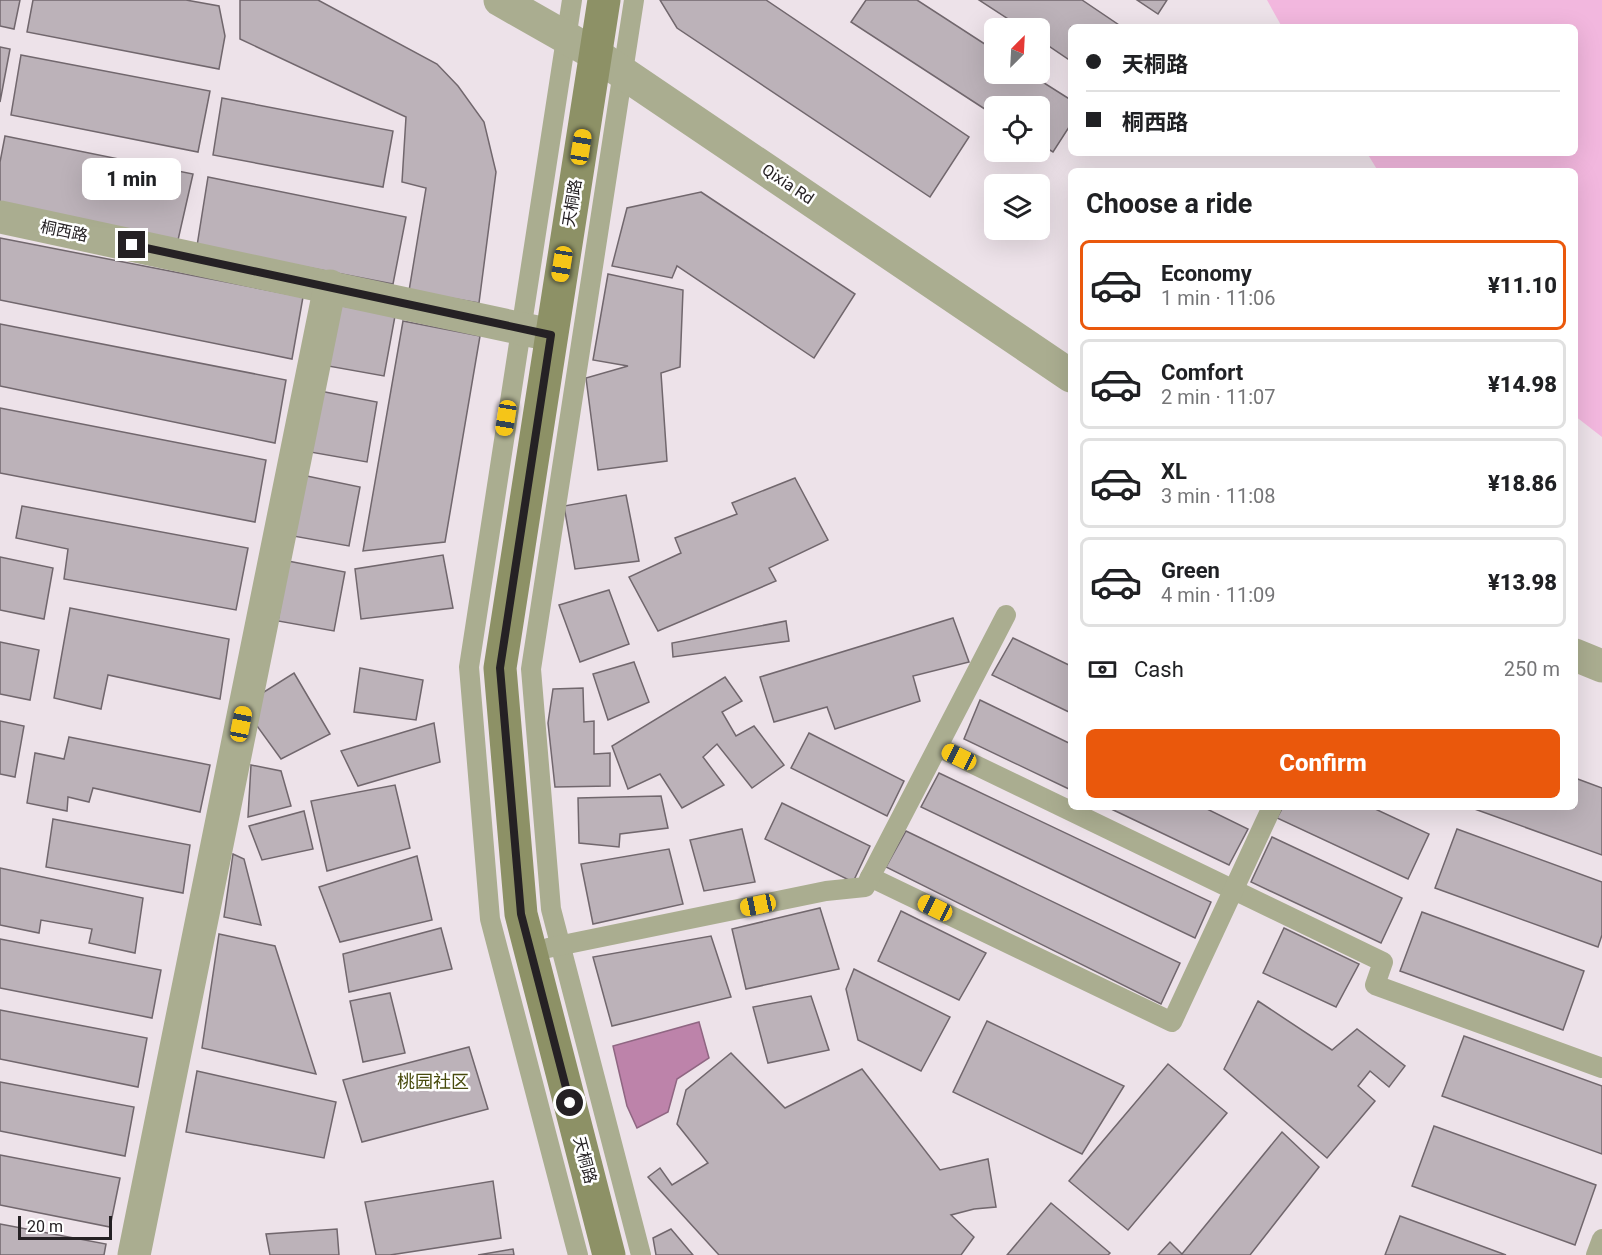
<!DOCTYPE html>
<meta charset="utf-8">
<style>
body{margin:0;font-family:Roboto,"Noto Sans SC",sans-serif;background:#f6f6f6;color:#202124;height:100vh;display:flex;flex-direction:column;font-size:22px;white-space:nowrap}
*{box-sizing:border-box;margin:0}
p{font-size:20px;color:#757577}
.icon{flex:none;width:33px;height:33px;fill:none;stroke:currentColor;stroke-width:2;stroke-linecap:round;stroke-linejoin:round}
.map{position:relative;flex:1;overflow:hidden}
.details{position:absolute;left:1068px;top:168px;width:510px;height:642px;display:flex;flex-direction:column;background:#fff;border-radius:9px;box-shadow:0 6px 24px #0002}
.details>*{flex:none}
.hud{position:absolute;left:1068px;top:24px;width:510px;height:132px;border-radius:9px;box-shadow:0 6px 24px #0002;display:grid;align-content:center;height:132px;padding:0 18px;background:#fff}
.needle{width:39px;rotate:24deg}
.controls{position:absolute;left:984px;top:18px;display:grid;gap:12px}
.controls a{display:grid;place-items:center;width:66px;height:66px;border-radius:9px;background:#fff;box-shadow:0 6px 24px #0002;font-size:30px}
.scale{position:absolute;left:18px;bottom:15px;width:94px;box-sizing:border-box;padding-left:6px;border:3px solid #252124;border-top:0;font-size:16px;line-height:21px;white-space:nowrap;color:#252124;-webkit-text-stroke:4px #fff;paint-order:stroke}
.end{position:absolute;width:27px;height:27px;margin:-14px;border:8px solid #252124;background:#fff;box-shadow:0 0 0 3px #fff}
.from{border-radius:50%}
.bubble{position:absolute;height:42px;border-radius:9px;background:#fff;box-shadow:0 6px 24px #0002;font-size:20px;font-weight:800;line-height:42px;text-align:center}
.car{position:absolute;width:18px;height:36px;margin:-18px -9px;border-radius:8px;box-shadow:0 0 4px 2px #0007;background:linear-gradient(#f5c518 24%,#345 0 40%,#f5c518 0 76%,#345 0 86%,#f5c518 0)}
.hud b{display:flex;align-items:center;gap:21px;height:57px;font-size:22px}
.hud b+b{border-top:2px solid #e0e0e0}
.hud i{width:15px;height:15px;background:#202124}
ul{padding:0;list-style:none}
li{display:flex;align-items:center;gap:18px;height:90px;margin:0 12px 9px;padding:0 6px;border:3px solid #e0e0e0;border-radius:9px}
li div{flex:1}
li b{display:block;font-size:22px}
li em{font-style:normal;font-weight:800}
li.selected{border-color:#ea580c}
li>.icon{width:54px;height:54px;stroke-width:1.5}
h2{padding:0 18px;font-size:27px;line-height:72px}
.pay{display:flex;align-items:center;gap:15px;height:66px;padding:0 18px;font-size:22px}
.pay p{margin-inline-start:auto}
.cta{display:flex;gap:12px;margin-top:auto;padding:12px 18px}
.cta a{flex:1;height:69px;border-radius:9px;background:#ea580c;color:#fff;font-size:24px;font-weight:800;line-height:69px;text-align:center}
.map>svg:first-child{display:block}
</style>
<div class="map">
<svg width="1602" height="1255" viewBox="0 0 1602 1255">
<rect width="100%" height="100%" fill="#ede2e9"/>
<polygon fill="#f2b7de" points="1267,0 1602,0 1602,437 1575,416 1575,171 1378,171 1367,153 1575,153 1575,27 1282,27"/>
<polygon fill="#bd83aa" stroke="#8f6682" stroke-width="1.5" points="699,1022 709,1058 677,1079 668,1112 637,1128 627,1106 613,1046"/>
<g fill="#bcb2b9" stroke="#71676d" stroke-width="1.5">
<polygon points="0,0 20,0 14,29 0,26"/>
<polygon points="33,0 186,0 219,6 225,36 219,69 27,32"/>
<polygon points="240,0 318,0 437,64 458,86 484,122 496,172 479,303 409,291 426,188 402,182 406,117 240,39"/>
<polygon points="660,0 766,0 969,137 930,197 677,28"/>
<polygon points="866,0 917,0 994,50 994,74 1030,74 1071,100 1071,124 1053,152 1040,144 1040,106 994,106 994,115 851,22"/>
<polygon points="979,0 1082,0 1122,27 1071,27 1071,61 1040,40 1040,28 1022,28"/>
<polygon points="1137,0 1167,0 1158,14"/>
<polygon points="0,47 10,49 0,102"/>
<polygon points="21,55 210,91 198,152 11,115"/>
<polygon points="222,98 393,131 383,187 213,155"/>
<polygon points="5,136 193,174 178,240 0,204 0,162"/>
<polygon points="208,177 406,217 393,284 197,246"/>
<polygon points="701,192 855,294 814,358 677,266 672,278 612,266 627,208"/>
<polygon points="0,238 303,297 292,359 0,300"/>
<polygon points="608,274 683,290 680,367 661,373 667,461 598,470 586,378 628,366 593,360"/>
<polygon points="338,305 395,316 384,376 328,366"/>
<polygon points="403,321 480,336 445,542 363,551"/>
<polygon points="0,324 286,380 275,443 0,386"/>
<polygon points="320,391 377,402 367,462 310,452"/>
<polygon points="0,408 266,460 255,522 0,473"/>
<polygon points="302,475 360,487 349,546 293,536"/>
<polygon points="795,478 828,540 769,568 776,581 658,631 629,577 681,553 675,538 737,514 732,503"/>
<polygon points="626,495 639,561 575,569 564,506"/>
<polygon points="22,506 248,548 236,610 64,579 68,549 16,538"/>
<polygon points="443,555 453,608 361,619 355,569"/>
<polygon points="0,557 53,568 44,619 0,610"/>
<polygon points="288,561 345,572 334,631 278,621"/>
<polygon points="609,590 629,644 580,662 559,605"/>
<polygon points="70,608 229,639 220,699 108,675 101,709 54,698"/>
<polygon points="953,618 969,662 913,676 920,701 835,729 827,707 774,722 760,677"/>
<polygon points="786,621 789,641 673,657 672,643"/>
<polygon points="1013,638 1071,666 1071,713 992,675"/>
<polygon points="0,642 39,650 30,700 0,694"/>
<polygon points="634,662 649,702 608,720 593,674"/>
<polygon points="360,668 423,680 416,720 354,712"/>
<polygon points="294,673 330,734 281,759 252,719 256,697"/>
<polygon points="725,677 742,701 722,712 736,736 754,726 784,765 752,788 717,744 703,757 724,785 682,808 660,774 628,789 612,746"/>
<polygon points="583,688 584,722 594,721 594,754 610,753 610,786 555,787 548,723 553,689"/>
<polygon points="980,700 1071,744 1071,790 964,739"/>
<polygon points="0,721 24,726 15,777 0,774"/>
<polygon points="434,723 440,762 358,786 341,751"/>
<polygon points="809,733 904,781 887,816 791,768"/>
<polygon points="69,737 210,765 200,812 93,788 89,802 68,797 67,811 27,803 35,753 64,759"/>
<polygon points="251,765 281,771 291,806 248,817"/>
<polygon points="939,773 1211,902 1195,938 921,807"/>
<polygon points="1575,778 1602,788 1602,855 1469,807 1575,807"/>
<polygon points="395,785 410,848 327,871 311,801"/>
<polygon points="661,796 668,828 620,834 619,847 579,843 578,798"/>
<polygon points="782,803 870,846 853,882 765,839"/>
<polygon points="1107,807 1203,807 1248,829 1229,865"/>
<polygon points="1283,807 1371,807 1429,834 1408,879 1277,818"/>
<polygon points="304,811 313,849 262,860 249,826"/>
<polygon points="53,819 190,845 183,893 46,867"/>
<polygon points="742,829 755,882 704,891 690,840"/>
<polygon points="1457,829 1602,882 1602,935 1598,947 1435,888"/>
<polygon points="906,831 1180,963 1161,1004 886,867"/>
<polygon points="1272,837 1402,898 1381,943 1251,882"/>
<polygon points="669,849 683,904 593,924 581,864"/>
<polygon points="233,854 244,859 261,925 224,917"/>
<polygon points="417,856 432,920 340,942 319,887"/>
<polygon points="0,868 143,898 135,953 89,943 92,929 41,920 39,933 0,925"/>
<polygon points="820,908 839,969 746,989 732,929"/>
<polygon points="901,911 986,953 959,1000 878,961"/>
<polygon points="1422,912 1584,971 1563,1030 1400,971"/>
<polygon points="441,928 452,969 349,992 343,954"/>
<polygon points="1284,928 1359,964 1336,1007 1263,973"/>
<polygon points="219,934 275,946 316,1074 202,1048"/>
<polygon points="711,936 731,997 612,1026 593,957"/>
<polygon points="0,939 161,970 152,1018 0,988"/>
<polygon points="854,969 950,1017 921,1071 858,1040 846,989"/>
<polygon points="390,993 405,1053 363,1062 350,1001"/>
<polygon points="811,996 829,1050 768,1063 753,1007"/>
<polygon points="1258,1001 1332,1050 1357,1029 1405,1066 1389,1087 1370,1071 1358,1086 1375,1101 1327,1158 1224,1069"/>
<polygon points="0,1010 147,1038 138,1087 0,1059"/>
<polygon points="987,1021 1124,1086 1082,1154 953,1092"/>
<polygon points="1464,1036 1602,1086 1602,1154 1442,1096"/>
<polygon points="469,1047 488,1109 362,1142 343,1080"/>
<polygon points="731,1053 785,1108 862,1069 940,1170 988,1159 996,1207 974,1209 951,1215 974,1237 961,1255 719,1255 648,1177 660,1168 672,1185 708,1163 677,1124 686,1090"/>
<polygon points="1168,1064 1227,1113 1128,1230 1069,1181"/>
<polygon points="197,1071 336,1102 324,1158 186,1132"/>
<polygon points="0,1082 134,1107 125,1156 0,1131"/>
<polygon points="1434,1126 1596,1185 1575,1245 1412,1186"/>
<polygon points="1282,1132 1319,1167 1250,1255 1158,1255 1170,1242 1182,1254"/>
<polygon points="0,1155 120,1178 110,1227 0,1205"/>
<polygon points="493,1181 501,1238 390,1255 376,1255 365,1202"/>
<polygon points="1051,1203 1110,1253 1108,1255 1007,1255"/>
<polygon points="1400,1216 1506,1255 1385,1255"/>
<polygon points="0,1224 106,1244 104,1255 0,1255"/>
<polygon points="337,1229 339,1255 270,1255 266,1234"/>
<polygon points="671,1229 693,1255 656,1255 653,1238"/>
<polygon points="513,1249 514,1255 478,1255"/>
</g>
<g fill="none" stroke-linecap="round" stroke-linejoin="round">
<g stroke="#aaad90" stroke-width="20">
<polyline points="572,0 469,667 490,919 578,1255"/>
<polyline points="634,0 531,669 551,909 641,1255"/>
<polyline points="938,747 1383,962 1375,985 1602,1068"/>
<polyline points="870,877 1172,1022 1272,807"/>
<polyline points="548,948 826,891 865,887 1006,615"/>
<polyline points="1596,1255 1602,1239"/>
</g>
<g stroke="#aaad90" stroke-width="33">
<polyline points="0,217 551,335"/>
<polyline points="134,1255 330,286"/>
</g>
<g stroke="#aaad90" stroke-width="33">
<polyline points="500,0 595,54 1071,376"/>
<polyline points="1575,655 1602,666"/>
</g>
<polyline stroke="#8d9166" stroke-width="33" points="604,0 500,668 521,914 609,1255"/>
</g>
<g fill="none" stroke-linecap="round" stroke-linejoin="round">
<polyline stroke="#252124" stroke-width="8" points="132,245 551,335 500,668 521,914 570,1103"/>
</g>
<g text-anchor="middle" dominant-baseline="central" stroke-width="5" stroke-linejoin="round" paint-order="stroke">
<g font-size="16" fill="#252124" stroke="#fff">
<text transform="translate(788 184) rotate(34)">Qixia Rd</text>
<text transform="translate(572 203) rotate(-81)">天桐路</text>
<text transform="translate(64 231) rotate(12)">桐西路</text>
<text transform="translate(585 1160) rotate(75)">天桐路</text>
</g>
<g font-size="18" fill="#484b0d" stroke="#fff">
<text x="433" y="1081">桃园社区</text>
</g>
</g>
</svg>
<div class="controls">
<a><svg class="needle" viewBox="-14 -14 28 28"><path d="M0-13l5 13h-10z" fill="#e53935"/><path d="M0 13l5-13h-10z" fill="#757577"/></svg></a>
<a><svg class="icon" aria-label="locate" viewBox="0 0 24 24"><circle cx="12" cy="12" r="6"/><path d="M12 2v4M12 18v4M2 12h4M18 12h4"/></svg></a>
<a><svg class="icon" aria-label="layers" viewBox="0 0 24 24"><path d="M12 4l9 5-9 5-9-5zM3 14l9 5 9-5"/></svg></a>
</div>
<div class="scale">20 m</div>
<i class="end from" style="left:570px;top:1103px"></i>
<i class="end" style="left:132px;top:245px"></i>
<div class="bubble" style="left:82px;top:158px;width:99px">1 min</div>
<i class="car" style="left:581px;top:147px;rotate:9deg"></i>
<i class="car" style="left:562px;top:264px;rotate:189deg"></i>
<i class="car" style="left:506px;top:418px;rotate:189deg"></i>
<i class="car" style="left:241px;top:724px;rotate:11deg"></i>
<i class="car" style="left:959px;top:757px;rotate:296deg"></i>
<i class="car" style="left:758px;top:905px;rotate:258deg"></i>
<i class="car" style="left:935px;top:908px;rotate:296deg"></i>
<div class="hud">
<b><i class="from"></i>天桐路</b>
<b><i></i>桐西路</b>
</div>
<section class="details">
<h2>Choose a ride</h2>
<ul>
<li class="selected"><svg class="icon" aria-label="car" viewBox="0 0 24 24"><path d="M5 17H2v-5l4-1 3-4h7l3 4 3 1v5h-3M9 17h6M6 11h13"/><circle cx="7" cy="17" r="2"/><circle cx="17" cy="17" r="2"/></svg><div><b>Economy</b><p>1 min · 11:06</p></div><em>¥11.10</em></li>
<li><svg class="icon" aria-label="car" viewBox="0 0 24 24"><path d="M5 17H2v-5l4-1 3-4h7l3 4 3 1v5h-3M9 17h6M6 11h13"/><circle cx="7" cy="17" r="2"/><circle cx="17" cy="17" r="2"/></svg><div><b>Comfort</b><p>2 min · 11:07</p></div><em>¥14.98</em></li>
<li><svg class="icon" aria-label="car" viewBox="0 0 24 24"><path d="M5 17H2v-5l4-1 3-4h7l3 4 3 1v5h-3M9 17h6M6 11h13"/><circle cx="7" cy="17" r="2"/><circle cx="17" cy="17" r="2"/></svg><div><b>XL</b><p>3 min · 11:08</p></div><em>¥18.86</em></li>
<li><svg class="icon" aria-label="car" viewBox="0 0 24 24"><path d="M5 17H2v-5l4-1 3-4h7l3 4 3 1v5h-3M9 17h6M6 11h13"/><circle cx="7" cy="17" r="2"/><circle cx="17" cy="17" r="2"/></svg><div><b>Green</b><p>4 min · 11:09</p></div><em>¥13.98</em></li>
</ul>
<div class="pay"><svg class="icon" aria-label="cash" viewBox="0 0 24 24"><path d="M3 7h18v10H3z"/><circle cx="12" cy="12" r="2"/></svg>Cash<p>250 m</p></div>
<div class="cta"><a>Confirm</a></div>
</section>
</div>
